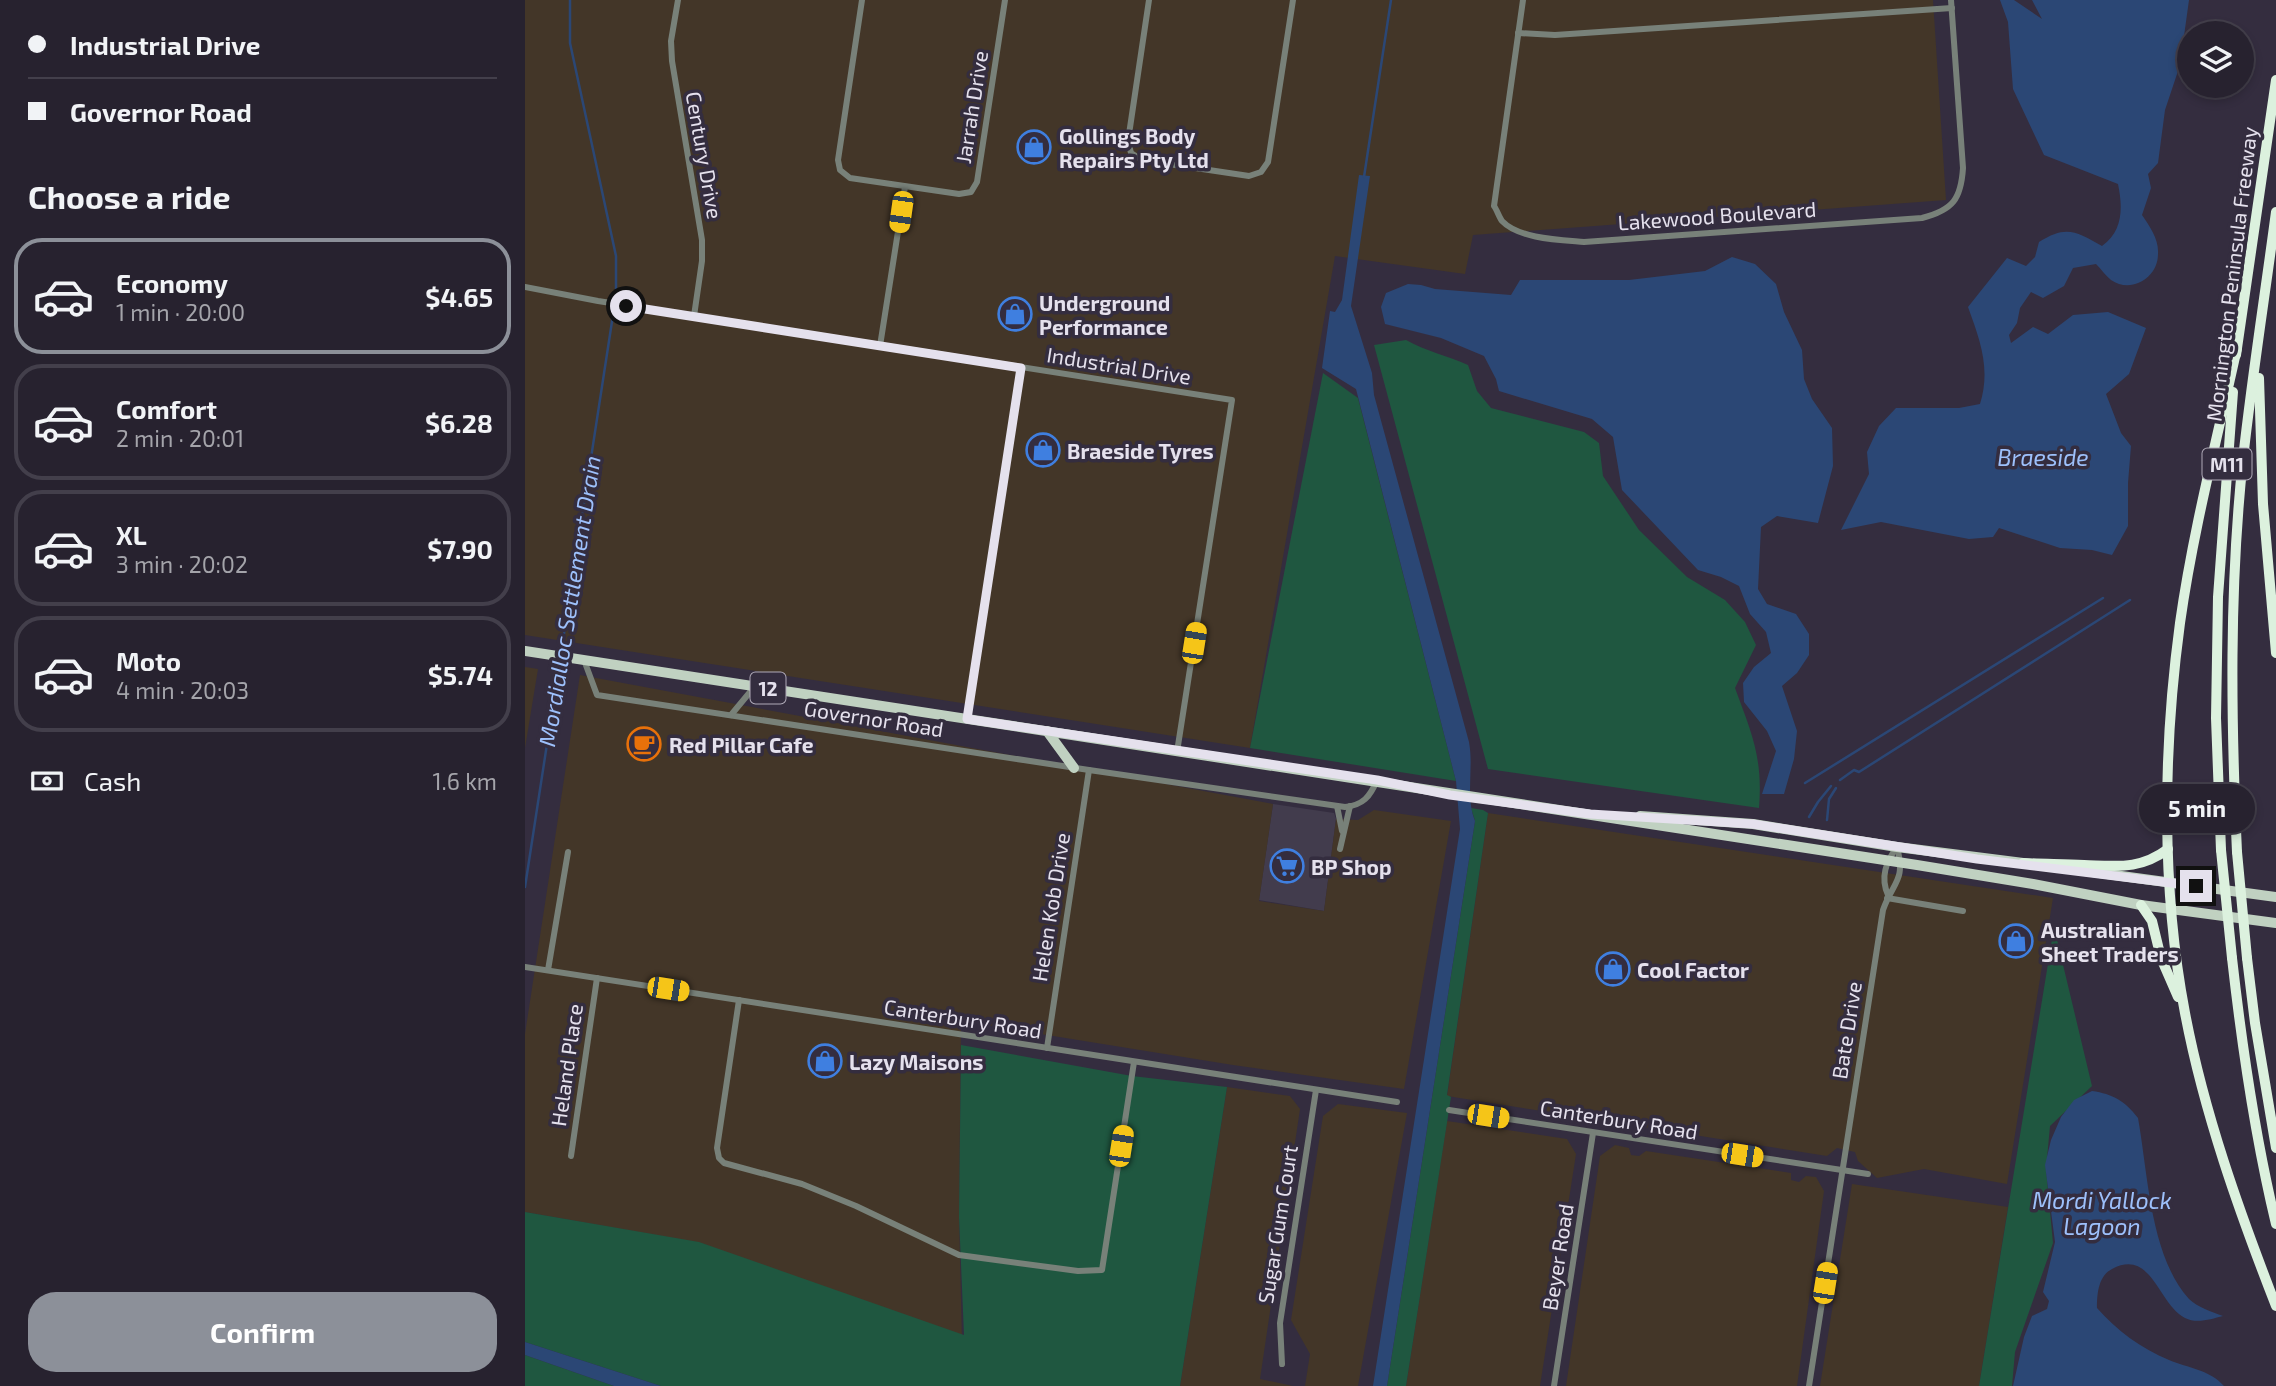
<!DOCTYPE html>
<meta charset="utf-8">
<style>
body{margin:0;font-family:"Exo 2",sans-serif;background:#332f3b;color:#f1f3f6;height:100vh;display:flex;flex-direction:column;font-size:26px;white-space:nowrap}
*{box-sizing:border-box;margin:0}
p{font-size:23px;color:#a4a4aa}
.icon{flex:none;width:38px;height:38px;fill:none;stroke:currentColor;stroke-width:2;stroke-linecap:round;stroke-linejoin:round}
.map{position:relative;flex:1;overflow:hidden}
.panel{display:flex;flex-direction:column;background:#27222f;width:525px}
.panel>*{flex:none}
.hud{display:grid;align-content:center;height:154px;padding:0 28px;background:#27222f}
.controls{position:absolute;left:1652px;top:21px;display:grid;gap:14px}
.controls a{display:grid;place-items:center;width:77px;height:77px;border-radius:50%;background:#27222f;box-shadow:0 4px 10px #0003,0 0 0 2px #433f4b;font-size:35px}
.end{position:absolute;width:32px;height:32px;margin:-16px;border:9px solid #e5e1ed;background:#111;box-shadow:0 0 0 4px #111}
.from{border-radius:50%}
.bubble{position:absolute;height:49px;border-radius:24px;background:#27222f;box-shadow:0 4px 10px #0003,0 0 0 2px #433f4b;font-size:23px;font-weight:700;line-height:49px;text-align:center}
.car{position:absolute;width:21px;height:42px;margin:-21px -10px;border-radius:9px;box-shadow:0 0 5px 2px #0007;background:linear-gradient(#f5c518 24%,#345 0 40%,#f5c518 0 76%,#345 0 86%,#f5c518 0)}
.hud b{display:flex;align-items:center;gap:24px;height:66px;font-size:26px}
.hud b+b{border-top:2px solid #433f4b}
.hud i{width:18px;height:18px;background:#f1f3f6}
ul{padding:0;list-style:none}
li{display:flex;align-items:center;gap:21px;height:116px;margin:0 14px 10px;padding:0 14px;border:4px solid #433f4b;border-radius:28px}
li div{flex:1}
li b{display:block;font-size:26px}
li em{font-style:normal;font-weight:700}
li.on{border-color:#8c9099}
li>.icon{width:63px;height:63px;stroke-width:1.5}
h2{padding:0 28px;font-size:32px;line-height:84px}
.pay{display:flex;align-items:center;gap:18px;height:77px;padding:0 28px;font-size:26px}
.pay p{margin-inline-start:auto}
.action{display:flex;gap:14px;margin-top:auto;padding:14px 28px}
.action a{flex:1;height:80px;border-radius:28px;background:#8c9099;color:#fff;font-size:28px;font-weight:700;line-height:80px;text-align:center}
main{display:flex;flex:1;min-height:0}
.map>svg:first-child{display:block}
</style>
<main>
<section class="panel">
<div class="hud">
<b><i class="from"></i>Industrial Drive</b>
<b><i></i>Governor Road</b>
</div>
<h2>Choose a ride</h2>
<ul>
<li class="on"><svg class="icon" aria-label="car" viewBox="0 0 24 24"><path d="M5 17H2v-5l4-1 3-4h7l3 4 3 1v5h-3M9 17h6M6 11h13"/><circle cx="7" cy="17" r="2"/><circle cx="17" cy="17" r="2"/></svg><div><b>Economy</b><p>1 min · 20:00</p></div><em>$4.65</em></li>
<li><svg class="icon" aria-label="car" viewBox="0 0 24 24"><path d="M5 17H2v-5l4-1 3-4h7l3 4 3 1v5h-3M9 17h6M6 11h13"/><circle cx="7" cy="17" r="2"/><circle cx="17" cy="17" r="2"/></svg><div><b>Comfort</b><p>2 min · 20:01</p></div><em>$6.28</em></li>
<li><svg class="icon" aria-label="car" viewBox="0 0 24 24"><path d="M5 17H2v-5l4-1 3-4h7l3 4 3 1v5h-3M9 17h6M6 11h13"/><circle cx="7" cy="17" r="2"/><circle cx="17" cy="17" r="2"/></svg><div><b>XL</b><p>3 min · 20:02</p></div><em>$7.90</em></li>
<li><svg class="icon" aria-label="car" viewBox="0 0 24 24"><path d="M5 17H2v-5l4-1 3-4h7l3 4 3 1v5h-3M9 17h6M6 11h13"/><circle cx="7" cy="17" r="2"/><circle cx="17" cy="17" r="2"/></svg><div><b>Moto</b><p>4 min · 20:03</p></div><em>$5.74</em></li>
</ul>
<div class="pay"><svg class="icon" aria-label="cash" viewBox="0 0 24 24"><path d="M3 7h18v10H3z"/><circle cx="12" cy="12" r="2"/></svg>Cash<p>1.6 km</p></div>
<div class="action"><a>Confirm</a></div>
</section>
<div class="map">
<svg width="1751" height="1386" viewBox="0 0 1751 1386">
<rect width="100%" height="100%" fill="#342d3f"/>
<polygon fill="#423c4d" points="748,804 809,813 811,819 799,911 734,900"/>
<g fill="#433628">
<polygon points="0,0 1408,0 1421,200 948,235 940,274 810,256 725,748 0,635"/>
<polygon points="0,667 13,669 0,748"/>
<polygon points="55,675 748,804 734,901 799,911 811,819 833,820 849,810 926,821 879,1089 708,1065 436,1021 434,1217 437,1341 176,1243 0,1212 0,1034"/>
<polygon points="963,813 1528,898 1482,1184 1399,1169 1352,1178 1333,1161 1330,1152 1312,1148 1302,1156 922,1096"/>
<polygon points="702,1087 765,1096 775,1109 735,1379 768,1386 655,1386"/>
<polygon points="813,1104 882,1113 833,1386 780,1386 785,1354 766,1320 798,1116"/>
<polygon points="922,1121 1042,1139 1051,1154 1015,1386 881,1386"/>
<polygon points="1090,1145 1104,1148 1106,1155 1114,1156 1121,1151 1266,1173 1266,1180 1274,1182 1281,1176 1291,1177 1299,1191 1272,1386 1041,1386 1075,1156"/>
<polygon points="1327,1184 1483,1207 1454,1386 1295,1386"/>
</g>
<g fill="#1f5740">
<path d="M881,340C900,351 923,356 943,365L952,391L966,408L1059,432L1074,443L1078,476L1114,530L1162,577L1200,600L1220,622L1231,645L1210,688C1227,734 1238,758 1234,808L963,769L849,345Z"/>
<polygon points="798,373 833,398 931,781 725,748"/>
<polygon points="946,808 958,810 963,813 922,1095 926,1097 881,1386 862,1386 950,821"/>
<polygon points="1529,927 1567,1086 1525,1126 1521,1169 1528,1243 1490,1352 1487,1386 1454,1386"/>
<polygon points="436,1045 607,1076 702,1087 655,1386 136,1386 0,1342 0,1212 174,1242 439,1335 434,1217"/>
<polygon points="0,1355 89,1386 0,1386"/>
</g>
<g fill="#2b4775">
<path d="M1475,0H1489L1517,19L1507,0H1664L1655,65L1640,110L1633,163L1623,174L1626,188L1617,215C1625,227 1634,239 1633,254C1633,278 1606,294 1586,280C1581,276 1576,269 1571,264L1548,268L1539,286L1518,298L1506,292L1495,308L1492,323L1484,335L1486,343L1508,327L1523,334L1548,315L1583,312L1621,328L1604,374L1581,394L1596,433L1606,446L1603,483V526L1587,555L1567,550L1535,548L1474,528L1468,537L1444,539L1356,522L1316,530L1344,474L1342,452L1354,426L1371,408H1434L1455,404C1466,369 1455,340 1443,307L1482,258L1501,266L1510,257L1514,242C1541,225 1551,231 1577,246C1598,231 1598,208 1593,184L1519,155L1488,89L1483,22Z"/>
<path d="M834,175L845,176L826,306L847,373L849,395L944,742C949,769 940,795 950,821L862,1386H848L935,829L931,781L831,389L797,368L805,311L810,312L817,300Z"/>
<polygon points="1207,257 1230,264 1251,284 1259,312 1277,350 1279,379 1287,399 1307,428 1308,466 1293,523 1252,516 1236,527 1233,589 1242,604 1271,614 1284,634 1284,655 1272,673 1257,686 1272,731 1269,759 1259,794 1237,794 1251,751 1242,731 1219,702 1218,683 1229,667 1246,653 1241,632 1225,614 1214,586 1196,577 1173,570 1097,490 1088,437 1067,419 974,391 971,379 959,356 916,338 860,324 856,307 861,293 883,284 896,285 910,289 986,295 995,280 1104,280 1180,271"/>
<path d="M1567,1091C1588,1094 1600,1101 1613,1118C1623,1173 1625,1256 1664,1299C1672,1307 1687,1312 1698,1316C1686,1319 1672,1324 1660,1318C1633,1304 1627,1248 1587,1269C1573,1276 1572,1295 1572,1308C1591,1330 1617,1349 1644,1360C1663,1368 1685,1370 1699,1386H1488L1499,1337L1507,1316L1522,1309L1524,1301L1518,1292L1530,1242L1520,1165L1526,1140L1536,1117L1549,1100Z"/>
<polygon points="0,1342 136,1386 89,1386 0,1355"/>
</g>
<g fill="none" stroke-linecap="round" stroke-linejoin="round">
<g stroke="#2b4775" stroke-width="2.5">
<polyline points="45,0 45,43 91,256 91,293"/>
<polyline points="839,177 866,0"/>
<polyline points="1315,780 1329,770 1334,772 1605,600"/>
<polyline points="1280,783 1578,598"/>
<polyline points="1284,817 1293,802 1306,786"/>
<polyline points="1302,820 1304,799 1311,788"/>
<polyline points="0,887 88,315"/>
</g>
<g stroke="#788179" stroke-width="6">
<polyline points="153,0 146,41 147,61 177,240 177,261 169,316"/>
<polyline points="337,0 313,160 315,170 325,178 434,194 446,192 452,182 480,0"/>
<polyline points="624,0 603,141 606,153 617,160 724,176 736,172 743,162 768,0"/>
<path d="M998,0L969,206C972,210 974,217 977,221C994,239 1036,240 1059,242L1397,218C1428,210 1436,199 1438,168L1426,0"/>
<polyline points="993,33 1030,35 1427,8"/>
<polyline points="0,287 73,301 707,400 652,752"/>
<polyline points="355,346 380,187"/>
<path d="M59,660L72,695L564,770L820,807C838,805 845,797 852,780"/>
<polyline points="206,715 230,686"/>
<polyline points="442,719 496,368"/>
<polyline points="812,806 817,831"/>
<polyline points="815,849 825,806"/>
<path d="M1363,895C1355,877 1361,862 1372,847"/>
<polyline points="1362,898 1438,911"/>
<polyline points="0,967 872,1102"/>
<polyline points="23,970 43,852"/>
<polyline points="214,1000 192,1148 194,1158 199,1163 277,1184 331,1206 434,1255 553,1271 577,1270 609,1062"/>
<polyline points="522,1048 564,770"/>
<polyline points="924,1110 1343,1174"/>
<polyline points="46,1156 72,978"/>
<polyline points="757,1364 755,1323 791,1090"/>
<polyline points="1029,1386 1068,1133"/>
<path d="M1284,1386L1358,910C1368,881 1381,882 1372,847"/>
</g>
<g stroke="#c0d1c1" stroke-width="10">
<polyline points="0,651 1392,865 1508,884 1616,905 1751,923"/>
<polyline points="522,731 549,768"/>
<polyline points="1115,816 1228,824 1372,847 1506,864"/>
<polyline points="1545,869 1751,897"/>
</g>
<g stroke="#dcf1de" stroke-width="10">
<path d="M1712,348C1692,439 1668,531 1655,623C1638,749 1636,888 1660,1013C1679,1113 1714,1211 1751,1306"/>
<polyline points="1711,355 1751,80"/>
<polyline points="1734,378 1738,504 1751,653"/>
<polyline points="1696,850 1691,718 1693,597 1708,392"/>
<path d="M1712,852C1706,721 1704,590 1718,459C1727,377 1740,295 1751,212"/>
<path d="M1498,863C1519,864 1539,864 1559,865C1592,866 1615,870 1643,849"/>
<polyline points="1616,905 1627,921 1636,958 1653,997"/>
<path d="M1707,958C1717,1047 1730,1137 1751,1224"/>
<polyline points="1722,958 1730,1023 1751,1148"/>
</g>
<g stroke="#dcf1de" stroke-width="10">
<polyline points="1696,850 1707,958"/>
<polyline points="1712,852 1722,958"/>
</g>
</g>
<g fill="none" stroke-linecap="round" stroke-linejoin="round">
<polyline stroke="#e5e1ed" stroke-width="9" points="101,306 496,368 442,719 852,780 925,795 1065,814 1228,824 1452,859 1671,886"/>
</g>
<defs>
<symbol id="shop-ring" viewBox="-11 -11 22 22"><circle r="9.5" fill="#342d3f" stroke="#3f7fe0" stroke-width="1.5"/><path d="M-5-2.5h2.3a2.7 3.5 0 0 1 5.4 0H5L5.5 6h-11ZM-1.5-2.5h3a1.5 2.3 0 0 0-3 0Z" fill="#3f7fe0"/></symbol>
<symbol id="cafe-ring" viewBox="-11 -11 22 22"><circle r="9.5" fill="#342d3f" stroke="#e8710a" stroke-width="1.5"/><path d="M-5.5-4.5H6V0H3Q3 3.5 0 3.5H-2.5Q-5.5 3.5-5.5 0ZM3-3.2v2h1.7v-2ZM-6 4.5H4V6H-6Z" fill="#e8710a"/></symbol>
<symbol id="supermarket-ring" viewBox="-11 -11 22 22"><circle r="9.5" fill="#342d3f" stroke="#3f7fe0" stroke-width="1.5"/><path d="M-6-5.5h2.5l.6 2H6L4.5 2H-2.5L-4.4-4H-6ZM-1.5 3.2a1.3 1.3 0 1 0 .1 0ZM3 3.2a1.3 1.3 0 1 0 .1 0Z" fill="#3f7fe0"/></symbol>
</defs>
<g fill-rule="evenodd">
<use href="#shop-ring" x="490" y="128" width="38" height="38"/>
<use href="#shop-ring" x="471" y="295" width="38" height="38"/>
<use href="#shop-ring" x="499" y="431" width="38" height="38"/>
<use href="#cafe-ring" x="100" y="725" width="38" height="38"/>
<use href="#supermarket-ring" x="743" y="847" width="38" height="38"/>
<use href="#shop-ring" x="1472" y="922" width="38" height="38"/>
<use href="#shop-ring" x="1069" y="950" width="38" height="38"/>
<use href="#shop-ring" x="281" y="1042" width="38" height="38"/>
</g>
<g text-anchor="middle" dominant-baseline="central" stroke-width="7" stroke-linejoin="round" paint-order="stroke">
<g fill="#342d3f" stroke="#b0abb9" stroke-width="2">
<rect x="1677.5" y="448.5" width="49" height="31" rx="5"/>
<rect x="225.5" y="672.5" width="35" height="31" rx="5"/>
</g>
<g font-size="19" font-weight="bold" fill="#e5e1ed">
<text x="1702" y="464">M11</text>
<text x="243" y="688">12</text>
</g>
<g font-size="21" fill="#e5e1ed" stroke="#342d3f">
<text transform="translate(446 107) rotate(-81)">Jarrah Drive</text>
<text transform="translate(180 155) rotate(80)">Century Drive</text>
<text transform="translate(1192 215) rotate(-4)">Lakewood Boulevard</text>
<text transform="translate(1706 274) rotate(-83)">Mornington Peninsula Freeway</text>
<text transform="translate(594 365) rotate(9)">Industrial Drive</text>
<text transform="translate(349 718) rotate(9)">Governor Road</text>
<text transform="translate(525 907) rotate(-81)">Helen Kob Drive</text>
<text transform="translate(438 1018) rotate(9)">Canterbury Road</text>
<text transform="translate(1321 1030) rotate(-81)">Bate Drive</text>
<text transform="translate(41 1065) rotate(-82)">Heland Place</text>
<text transform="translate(1094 1119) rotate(9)">Canterbury Road</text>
<text transform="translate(752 1224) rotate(-81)">Sugar Gum Court</text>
<text transform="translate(1032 1257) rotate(-81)">Beyer Road</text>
</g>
<g font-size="21" font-weight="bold" fill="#e5e1ed" stroke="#342d3f" text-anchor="start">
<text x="534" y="135">Gollings Body<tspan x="534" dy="24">Repairs Pty Ltd</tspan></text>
<text x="514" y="302">Underground<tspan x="514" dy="24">Performance</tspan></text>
<text x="542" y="450">Braeside Tyres</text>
<text x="144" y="744">Red Pillar Cafe</text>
<text x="786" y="866">BP Shop</text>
<text x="1516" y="929">Australian<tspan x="1516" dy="24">Sheet Traders</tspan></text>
<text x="1112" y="969">Cool Factor</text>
<text x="324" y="1061">Lazy Maisons</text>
</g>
<g font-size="23" font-style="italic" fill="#9dc0fb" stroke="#342d3f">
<text x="1518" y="457">Braeside</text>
<text transform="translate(44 601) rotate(-81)">Mordialloc Settlement Drain</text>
<text x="1577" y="1200">Mordi Yallock<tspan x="1577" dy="26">Lagoon</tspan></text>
</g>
</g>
</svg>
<div class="controls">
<a><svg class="icon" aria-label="layers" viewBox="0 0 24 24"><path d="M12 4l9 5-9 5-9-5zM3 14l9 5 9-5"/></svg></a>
</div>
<i class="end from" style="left:101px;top:306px"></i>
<i class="end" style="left:1671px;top:886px"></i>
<div class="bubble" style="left:1614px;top:784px;width:116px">5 min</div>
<i class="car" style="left:376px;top:212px;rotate:188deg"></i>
<i class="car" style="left:669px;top:643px;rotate:9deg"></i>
<i class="car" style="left:143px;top:989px;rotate:99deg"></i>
<i class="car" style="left:963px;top:1116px;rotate:99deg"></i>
<i class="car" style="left:596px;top:1146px;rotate:9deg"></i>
<i class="car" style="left:1217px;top:1155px;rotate:99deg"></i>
<i class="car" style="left:1300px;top:1283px;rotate:9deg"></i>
</div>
</main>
